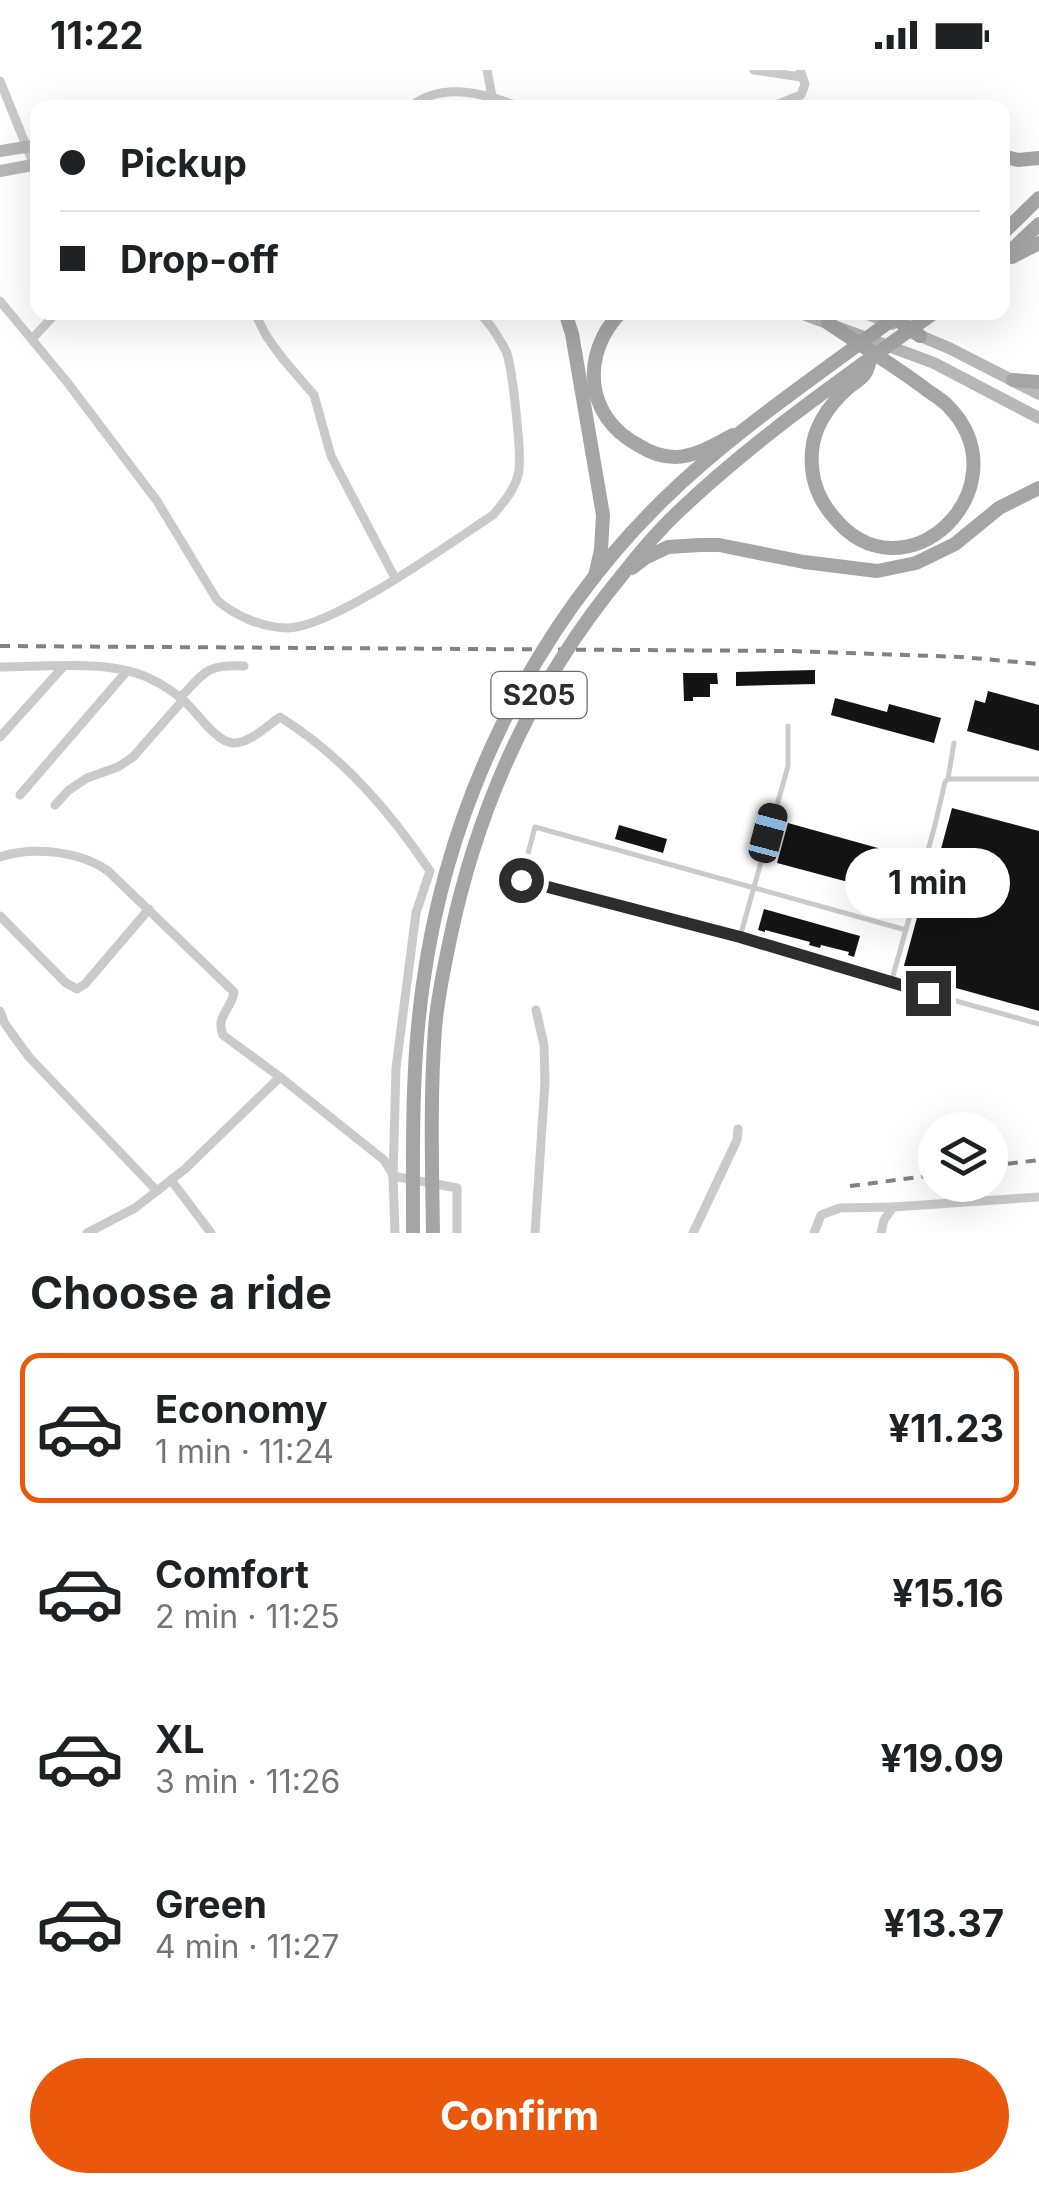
<!DOCTYPE html>
<meta charset="utf-8">
<style>
body{margin:0;font-family:Inter,sans-serif;background:#f2f2f2;color:#202124;height:100vh;display:flex;flex-direction:column;font-size:38px;white-space:nowrap}
*{box-sizing:border-box;margin:0}
p{font-size:32px;color:#757577}
.icon{flex:none;width:55px;height:55px;fill:none;stroke:currentColor;stroke-width:2;stroke-linecap:round;stroke-linejoin:round}
.map{position:relative;height:1163px;overflow:hidden}
.panel{display:flex;flex-direction:column;background:#fff;flex:1}
.panel>*{flex:none}
.top-card{position:absolute;left:30px;top:30px;width:980px;height:220px;border-radius:20px;box-shadow:0 10px 40px #0002;display:grid;align-content:center;height:220px;padding:0 30px;background:#fff}
.buttons{position:absolute;left:918px;top:1042px;display:grid;gap:20px}
.buttons a{display:grid;place-items:center;width:90px;height:90px;border-radius:50%;background:#fff;box-shadow:0 10px 40px #0002;font-size:50px}
.end{position:absolute;width:45px;height:45px;margin:-22px;border:12px solid #2d2d2d;background:#fff;box-shadow:0 0 0 5px #fff}
.from{border-radius:50%}
.bubble{position:absolute;height:70px;border-radius:35px;background:#fff;box-shadow:0 10px 40px #0002;font-size:32px;font-weight:700;line-height:70px;text-align:center}
.car{position:absolute;width:30px;height:60px;margin:-30px -15px;border-radius:12px;box-shadow:0 0 8px 2px #0007;background:linear-gradient(#222 24%,#8ab4d8 0 40%,#222 0 76%,#8ab4d8 0 86%,#222 0)}
.top-card b{display:flex;align-items:center;gap:35px;height:95px;font-size:38px}
.top-card b+b{border-top:2px solid #e0e0e0}
.top-card i{width:25px;height:25px;background:#202124}
ul{padding:0;list-style:none}
li{display:flex;align-items:center;gap:30px;height:150px;margin:0 20px 15px;padding:0 10px;border:5px solid transparent;border-radius:20px}
li div{flex:1}
li b{display:block;font-size:38px}
li em{font-style:normal;font-weight:700}
li.selected{border-color:#ea580c}
li>.icon{width:90px;height:90px;stroke-width:1.5}
h2{padding:0 30px;font-size:45px;line-height:120px}
.cta{display:flex;gap:20px;margin-top:auto;padding:20px 30px}
.cta a{flex:1;height:115px;border-radius:60px;background:#ea580c;color:#fff;font-size:40px;font-weight:700;line-height:115px;text-align:center}
.status{display:flex;justify-content:space-between;align-items:center;height:70px;padding:0 50px;background:#fff;direction:ltr}
.status svg{height:28px;fill:currentColor}
.map>svg:first-child{display:block}
</style>
<div class="status"><b>11:22</b><svg viewBox="0 0 49 12"><path d="M0 12V9h3v3zM5 12V6h3v6zM10 12V3h3v9zM15 12V0h3v12zM26 1h20v11H26zM47 4h2v5h-2z"/></svg></div>
<div class="map">
<svg width="1039" height="1163" viewBox="0 0 1039 1163">
<rect width="100%" height="100%" fill="#fff"/>
<g fill="#141414">
<polygon points="815,600 815,614 736,616 736,602"/>
<polygon points="683,603 717,603 718,614 710,614 710,627 693,627 693,631 684,631"/>
<polygon points="988,621 1039,635 1039,681 967,661 975,630 985,633"/>
<polygon points="835,628 887,642 889,634 941,648 934,673 831,645"/>
<polygon points="952,738 1039,761 1039,941 902,903 932,792 937,794"/>
<polygon points="788,753 903,785 893,824 777,793"/>
<polygon points="619,755 667,769 663,783 615,769"/>
<polygon points="764,839 860,866 854,887 848,885 849,882 821,875 820,878 809,875 810,872 765,860 765,862 758,860"/>
</g>
<g fill="none" stroke-linecap="round" stroke-linejoin="round">
<g stroke="#cacaca" stroke-width="5">
<polyline points="948,709 1039,709"/>
<polyline points="502,805 740,867 891,913 1039,954"/>
<polyline points="521,810 535,757 906,860"/>
<polyline points="740,867 788,696 788,656"/>
<polyline points="891,913 935,755 945,712 948,709 954,673"/>
</g>
<g stroke="#cacaca" stroke-width="9">
<polyline points="487,0 492,26"/>
<polyline points="754,0 801,7"/>
<polyline points="0,11 38,105"/>
<path d="M409,38C442,10 487,24 523,38"/>
<polyline points="768,38 801,25 805,14 800,0"/>
<path d="M0,231L67,312L157,431L217,530C235,546 263,558 288,558C334,557 450,473 493,445C503,433 514,421 518,405C523,390 512,295 506,281C499,268 489,251 478,242"/>
<polyline points="254,242 267,267 283,289 314,325 331,386 395,508"/>
<polyline points="32,269 57,242"/>
<path d="M0,597C46,597 114,588 155,611C163,615 173,622 181,628C195,639 215,672 233,673C249,674 268,655 280,647C342,686 389,740 430,801L416,843L396,998L393,1106L395,1163"/>
<path d="M180,628C205,602 206,594 244,596"/>
<polyline points="0,667 63,597"/>
<polyline points="20,725 127,601"/>
<polyline points="55,735 69,720 87,708 118,697 133,687 183,630"/>
<path d="M0,787C32,776 80,781 108,801L234,922C232,939 215,946 223,965L280,1007L384,1090L392,1103"/>
<polyline points="0,846 66,913 77,919 85,914 149,839"/>
<polyline points="0,941 5,954 29,987 157,1121"/>
<polyline points="393,1106 457,1118 457,1163"/>
<polyline points="171,1110 211,1163"/>
<polyline points="87,1163 135,1138 185,1099 280,1007"/>
<polyline points="535,1163 545,1012 544,975 536,940"/>
<polyline points="693,1163 737,1070 738,1059"/>
<polyline points="814,1163 821,1145 840,1138 893,1137"/>
<polyline points="881,1163 884,1150 893,1137 1039,1127"/>
</g>
<g stroke="#b7b7b7" stroke-width="12">
<polyline points="0,81 38,75"/>
<polyline points="0,101 38,94"/>
<polyline points="797,242 934,293 1039,348"/>
<polyline points="863,242 892,254"/>
<polyline points="911,262 949,278 1039,324"/>
</g>
<g stroke="#a5a5a5" stroke-width="14">
<polyline points="1002,86 1018,90 1039,88"/>
<polyline points="1002,164 1039,128"/>
<polyline points="1012,187 1039,173"/>
<polyline points="1002,189 1039,154"/>
<polyline points="565,242 572,264 603,445 601,480 595,506"/>
<path d="M621,242C580,284 585,347 638,375C649,382 661,387 675,387C695,387 716,374 733,365"/>
<polyline points="886,242 920,266"/>
<path d="M828,253C859,274 892,294 923,317C930,323 940,328 947,335C1028,416 904,537 832,445C817,427 810,405 812,381C814,355 830,334 849,317C855,313 862,309 866,302C868,298 869,293 871,288"/>
<polyline points="1013,310 1039,312"/>
<polyline points="632,498 645,488 668,477 700,475 719,475 804,492 877,501 916,493 955,474 999,438 1039,418"/>
</g>
<g stroke="#828282" stroke-width="4" stroke-dasharray="10 8" stroke-linecap="butt">
<polyline points="0,576 790,581 962,587 1039,594"/>
<polyline points="990,1096 1039,1090"/>
<polyline points="850,1116 935,1105"/>
</g>
<g stroke="#a5a5a5" stroke-width="14">
<path d="M413,1163C413,1080 411,997 423,914C448,732 533,557 664,429C737,358 822,303 902,242"/>
<path d="M433,1163C432,1096 430,1026 435,959C437,929 444,899 450,869C478,735 535,610 623,504C640,482 658,461 678,442C757,367 847,305 935,242"/>
</g>
</g>
<g fill="none" stroke-linecap="round" stroke-linejoin="round">
<polyline stroke="#2d2d2d" stroke-width="12" points="521,810 740,867 928,923"/>
</g>
<g text-anchor="middle" dominant-baseline="central" stroke-width="10" stroke-linejoin="round" paint-order="stroke">
<rect fill="#fff" stroke="#6c6c6c" stroke-width="2.5" x="491.5" y="602" width="95" height="46" rx="8"/>
<g font-size="28" font-weight="bold" fill="#2d2d2d">
<text x="539" y="625">S205</text>
</g>
</g>
</svg>
<div class="buttons">
<a><svg class="icon" aria-label="layers" viewBox="0 0 24 24"><path d="M12 4l9 5-9 5-9-5zM3 14l9 5 9-5"/></svg></a>
</div>
<i class="end from" style="left:521px;top:810px"></i>
<i class="end" style="left:928px;top:923px"></i>
<div class="bubble" style="left:845px;top:778px;width:165px">1 min</div>
<i class="car" style="left:768px;top:763px;rotate:15deg"></i>
<div class="top-card">
<b><i class="from"></i>Pickup</b>
<b><i></i>Drop-off</b>
</div>
</div>
<section class="panel">
<h2>Choose a ride</h2>
<ul>
<li class="selected"><svg class="icon" aria-label="car" viewBox="0 0 24 24"><path d="M5 17H2v-5l4-1 3-4h7l3 4 3 1v5h-3M9 17h6M6 11h13"/><circle cx="7" cy="17" r="2"/><circle cx="17" cy="17" r="2"/></svg><div><b>Economy</b><p>1 min · 11:24</p></div><em>¥11.23</em></li>
<li><svg class="icon" aria-label="car" viewBox="0 0 24 24"><path d="M5 17H2v-5l4-1 3-4h7l3 4 3 1v5h-3M9 17h6M6 11h13"/><circle cx="7" cy="17" r="2"/><circle cx="17" cy="17" r="2"/></svg><div><b>Comfort</b><p>2 min · 11:25</p></div><em>¥15.16</em></li>
<li><svg class="icon" aria-label="car" viewBox="0 0 24 24"><path d="M5 17H2v-5l4-1 3-4h7l3 4 3 1v5h-3M9 17h6M6 11h13"/><circle cx="7" cy="17" r="2"/><circle cx="17" cy="17" r="2"/></svg><div><b>XL</b><p>3 min · 11:26</p></div><em>¥19.09</em></li>
<li><svg class="icon" aria-label="car" viewBox="0 0 24 24"><path d="M5 17H2v-5l4-1 3-4h7l3 4 3 1v5h-3M9 17h6M6 11h13"/><circle cx="7" cy="17" r="2"/><circle cx="17" cy="17" r="2"/></svg><div><b>Green</b><p>4 min · 11:27</p></div><em>¥13.37</em></li>
</ul>
<div class="cta"><a>Confirm</a></div>
</section>
